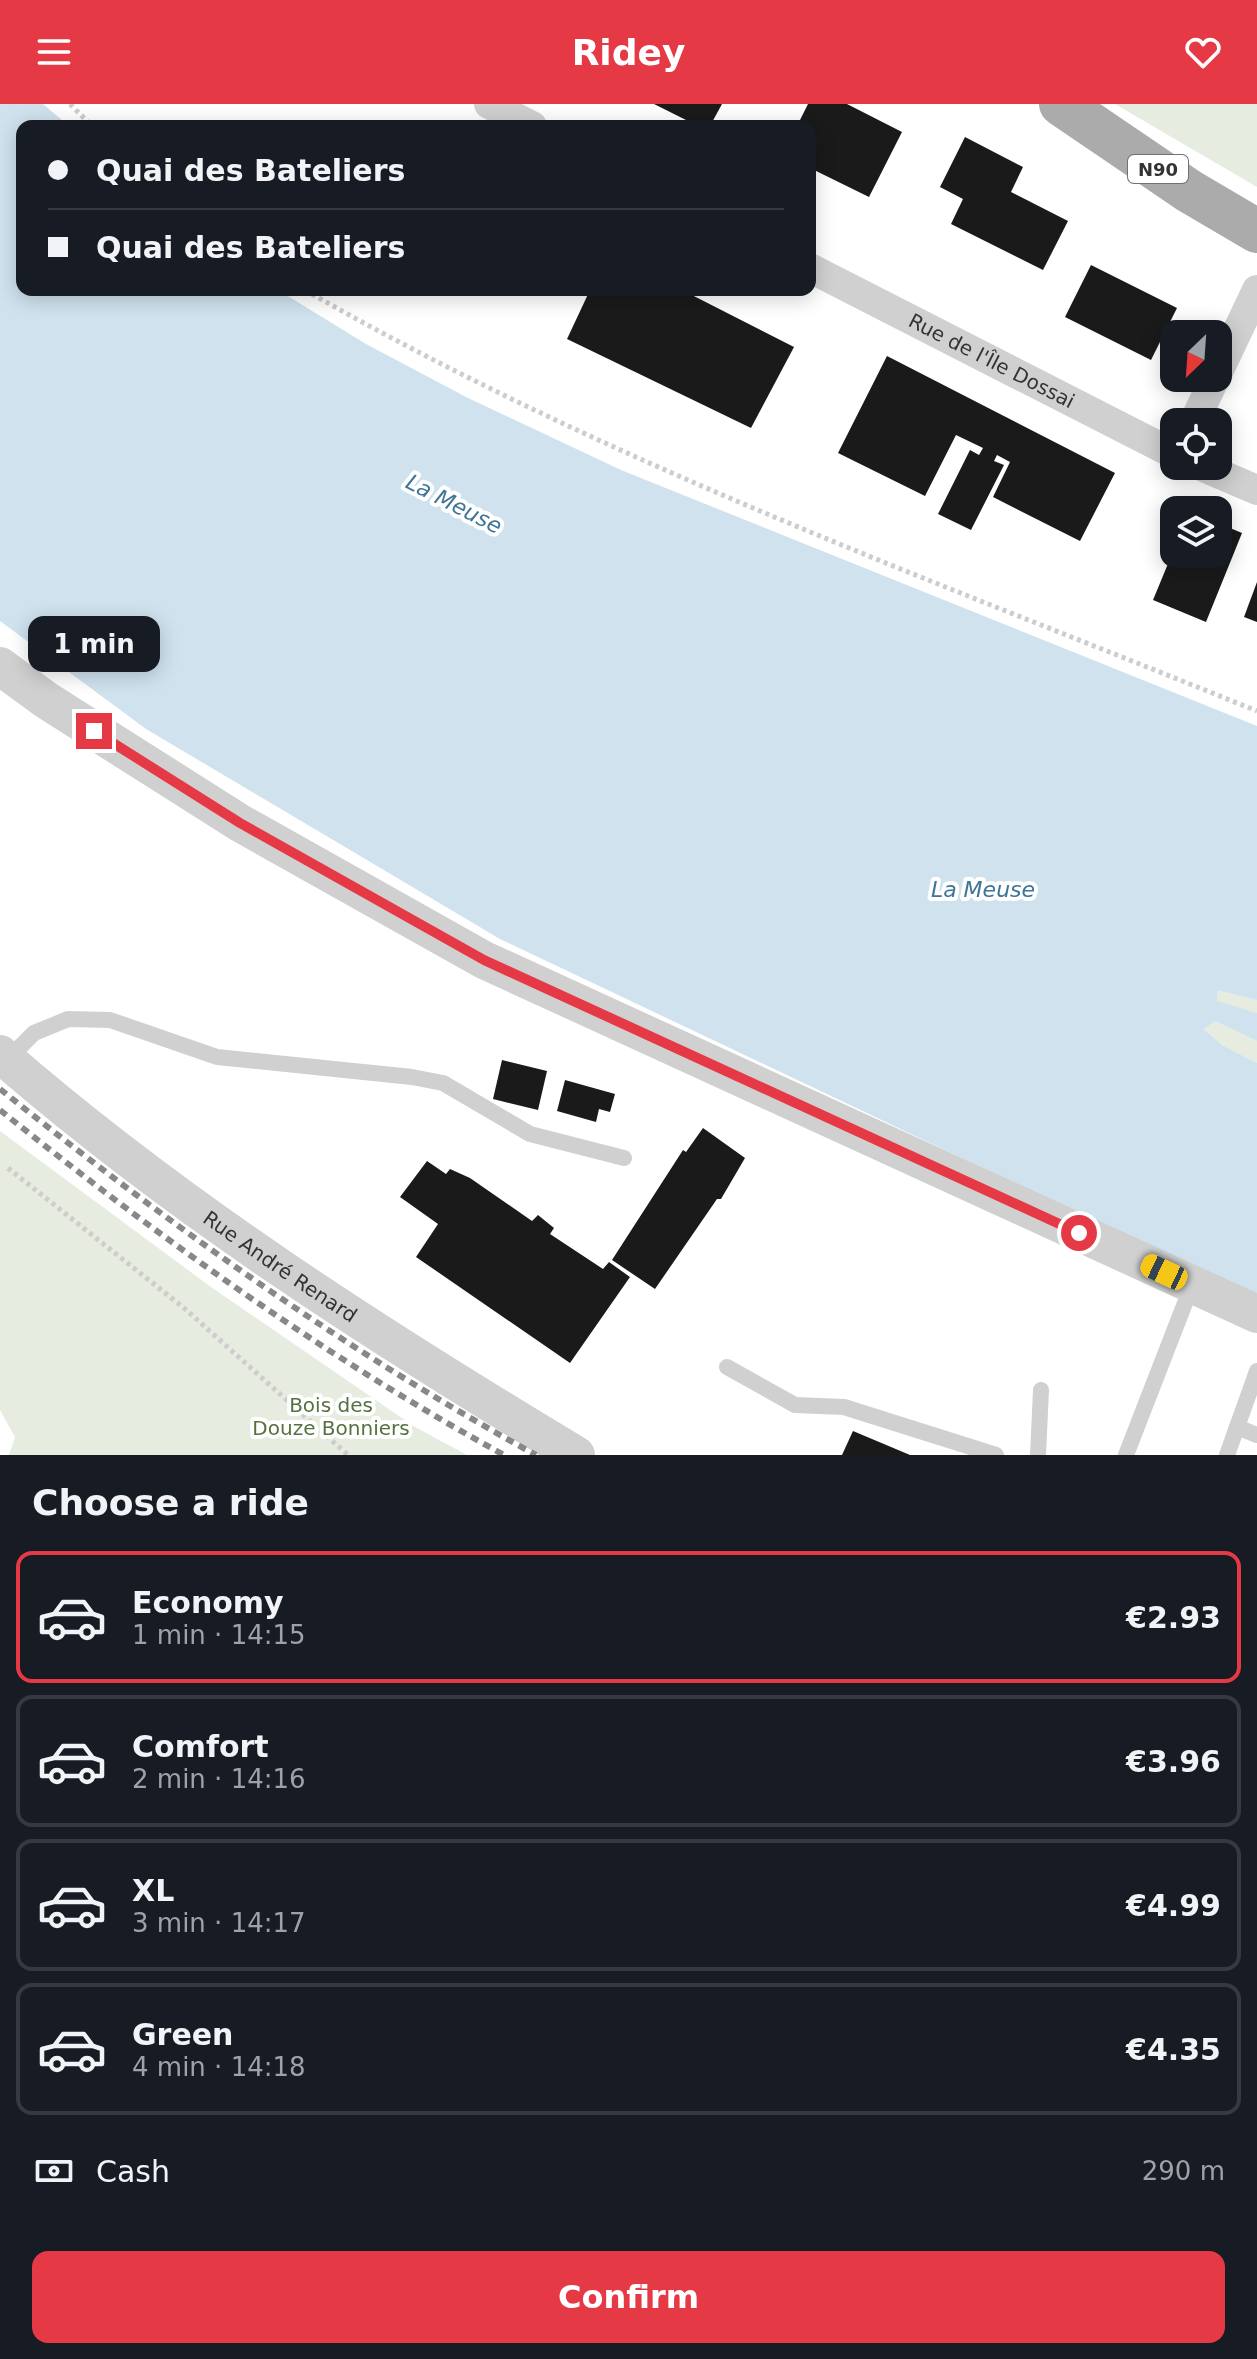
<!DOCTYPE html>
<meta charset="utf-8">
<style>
body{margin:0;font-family:"DejaVu Sans",sans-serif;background:#242831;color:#f1f3f6;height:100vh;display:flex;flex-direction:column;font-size:30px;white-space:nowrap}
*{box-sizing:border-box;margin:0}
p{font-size:26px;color:#9ea1a6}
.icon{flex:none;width:44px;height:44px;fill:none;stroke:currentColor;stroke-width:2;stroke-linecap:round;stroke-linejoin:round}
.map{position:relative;height:1351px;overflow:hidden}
.side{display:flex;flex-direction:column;background:#171b24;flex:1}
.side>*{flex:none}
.banner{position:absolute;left:16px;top:16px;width:800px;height:176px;border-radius:16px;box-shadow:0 4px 20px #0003;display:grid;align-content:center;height:176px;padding:0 32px;background:#171b24}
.needle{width:52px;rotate:205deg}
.tools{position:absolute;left:1160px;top:216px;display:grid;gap:16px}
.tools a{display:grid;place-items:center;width:72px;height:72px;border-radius:16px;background:#171b24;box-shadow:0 4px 20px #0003;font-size:40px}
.end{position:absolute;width:36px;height:36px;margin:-18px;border:10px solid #e63946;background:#fff;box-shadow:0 0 0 4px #fff}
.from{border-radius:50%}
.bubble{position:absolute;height:56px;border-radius:16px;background:#171b24;box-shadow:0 4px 20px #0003;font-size:26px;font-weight:700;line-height:56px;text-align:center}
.car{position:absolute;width:24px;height:48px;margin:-24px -12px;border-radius:10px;box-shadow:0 0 6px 2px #0007;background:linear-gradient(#f5c518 24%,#345 0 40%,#f5c518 0 76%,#345 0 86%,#f5c518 0)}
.banner b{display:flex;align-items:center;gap:28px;height:76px;font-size:30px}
.banner b+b{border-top:2px solid #363941}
.banner i{width:20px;height:20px;background:#f1f3f6}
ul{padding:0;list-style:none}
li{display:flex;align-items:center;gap:24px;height:132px;margin:0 16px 12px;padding:0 16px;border:4px solid #363941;border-radius:16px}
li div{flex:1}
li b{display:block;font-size:30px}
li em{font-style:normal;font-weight:700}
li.active{border-color:#e63946}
li>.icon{width:72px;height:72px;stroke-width:1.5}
h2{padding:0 32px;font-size:36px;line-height:96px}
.pay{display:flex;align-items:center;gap:20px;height:88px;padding:0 32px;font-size:30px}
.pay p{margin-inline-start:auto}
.action{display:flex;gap:16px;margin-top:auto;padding:16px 32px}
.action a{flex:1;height:92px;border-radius:16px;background:#e63946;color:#fff;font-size:32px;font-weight:700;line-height:92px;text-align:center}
header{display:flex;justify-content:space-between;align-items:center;height:104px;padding:0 32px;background:#e63946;color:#fff;font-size:36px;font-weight:700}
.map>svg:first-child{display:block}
</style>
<header><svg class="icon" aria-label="menu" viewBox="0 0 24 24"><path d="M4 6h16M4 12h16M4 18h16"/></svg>Ridey<svg class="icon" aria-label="heart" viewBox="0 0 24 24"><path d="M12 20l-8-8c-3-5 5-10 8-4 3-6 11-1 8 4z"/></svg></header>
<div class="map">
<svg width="1257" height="1351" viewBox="0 0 1257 1351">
<rect width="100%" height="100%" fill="#fff"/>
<g fill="#e6ecdf">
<polygon points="1116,0 1257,0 1257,83 1115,0"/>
<polygon points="1218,885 1257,896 1257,909 1217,898"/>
<polygon points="1215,917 1257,937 1257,959 1222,941 1204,925"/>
<polygon points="0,1027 211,1183 415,1323 467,1351 9,1351 15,1333 0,1306"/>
</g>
<polygon fill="#cfe2ee" points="0,0 43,0 69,22 22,22 22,186 278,186 366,240 466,293 621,366 1257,622 1257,896 1218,886 1217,897 1257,909 1257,937 1215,917 1204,925 1222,941 1257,959 1257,1194 500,835 146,625 0,517"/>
<g fill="#1a1a1a">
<polygon points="654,0 722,0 710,22 698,22"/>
<polygon points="808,0 847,0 902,28 869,93 810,64 810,22 797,22"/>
<polygon points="965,33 1023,63 1011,88 1068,117 1043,166 951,120 963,95 940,83"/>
<polygon points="1091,161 1177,204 1151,256 1065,213"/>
<polygon points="590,186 682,186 794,243 751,324 567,235"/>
<polygon points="887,252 1115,369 1080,437 993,393 1010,358 997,351 994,357 1004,361 971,426 938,410 970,346 979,351 983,344 956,331 925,392 838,349"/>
<polygon points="1218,419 1242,429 1206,518 1153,496 1172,450 1218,450"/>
<polygon points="1257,478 1257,518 1244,513"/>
<polygon points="502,956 547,967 538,1006 493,995"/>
<polygon points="565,976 615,990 610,1008 599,1005 596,1018 557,1007"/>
<polygon points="703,1024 745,1054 721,1095 717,1095 655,1185 612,1156 683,1046 686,1048"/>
<polygon points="427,1057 446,1070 450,1065 470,1074 532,1117 538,1111 554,1124 550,1130 603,1165 609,1158 630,1173 570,1259 416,1153 438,1120 400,1093"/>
<polygon points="853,1327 910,1351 842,1351"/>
</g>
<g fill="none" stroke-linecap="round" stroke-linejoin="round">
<g stroke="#cdcdcd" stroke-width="5" stroke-dasharray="4 4" stroke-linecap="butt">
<polyline points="70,0 92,22"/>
<path d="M305,186C606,359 936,477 1257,607"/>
<polyline points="8,1064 184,1204 348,1351"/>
</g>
<g stroke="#d0d0d0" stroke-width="16">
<polyline points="7,956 34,929 68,915 110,916 217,953 412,973 443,979 530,1030 624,1054"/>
<polyline points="727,1263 795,1301 844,1303 996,1351"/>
<polyline points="1237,1323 1257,1331"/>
<polyline points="1038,1351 1041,1286"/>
<polyline points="1126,1351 1192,1181"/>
<polyline points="1227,1351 1257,1267"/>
</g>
<g stroke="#d0d0d0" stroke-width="30">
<polyline points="489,0 532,22"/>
<path id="s1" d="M810,164L1174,350"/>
<polyline points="1218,268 1257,186"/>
<polyline points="1194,318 1215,274"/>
<polyline points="1201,362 1257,386"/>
</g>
<g stroke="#d0d0d0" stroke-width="38">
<polyline points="0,562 46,596 240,719 484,856 1257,1210"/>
<path id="s2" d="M0,950C176,1103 376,1231 576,1351"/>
</g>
<polyline stroke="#ababab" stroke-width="44" points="1061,0 1189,87 1257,127"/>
<g stroke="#888" stroke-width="6" stroke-dasharray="8 6" stroke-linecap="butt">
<path d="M0,985C169,1121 346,1247 536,1351"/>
<path d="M0,1006C158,1133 325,1253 504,1351"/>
</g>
</g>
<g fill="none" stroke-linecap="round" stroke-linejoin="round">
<polyline stroke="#e63946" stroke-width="10" points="94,627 240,719 484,856 1079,1129"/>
</g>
<g text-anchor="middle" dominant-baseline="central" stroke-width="8" stroke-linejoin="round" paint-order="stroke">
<rect fill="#fff" stroke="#707070" stroke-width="2" x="1128" y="51" width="60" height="28" rx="6"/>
<g font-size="18" font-weight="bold" fill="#333">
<text x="1158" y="65">N90</text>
</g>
<g font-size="20" fill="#333" stroke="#fff">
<text stroke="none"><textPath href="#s1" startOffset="204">Rue de l'Île Dossai</textPath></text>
<text stroke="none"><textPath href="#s2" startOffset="352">Rue André Renard</textPath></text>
</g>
<g font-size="20" fill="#56703f" stroke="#fff">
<text x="331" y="1301">Bois des<tspan x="331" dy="23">Douze Bonniers</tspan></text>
</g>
<g font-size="22" font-style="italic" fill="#3f7597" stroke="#fff">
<text transform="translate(454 400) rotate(27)">La Meuse</text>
<text x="983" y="785">La Meuse</text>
</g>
</g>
</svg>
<div class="tools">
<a><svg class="needle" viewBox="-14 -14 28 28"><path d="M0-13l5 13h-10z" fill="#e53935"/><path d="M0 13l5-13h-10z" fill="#9ea1a6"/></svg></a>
<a><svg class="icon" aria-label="locate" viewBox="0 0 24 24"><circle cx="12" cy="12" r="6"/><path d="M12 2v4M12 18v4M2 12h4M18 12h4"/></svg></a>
<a><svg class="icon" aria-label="layers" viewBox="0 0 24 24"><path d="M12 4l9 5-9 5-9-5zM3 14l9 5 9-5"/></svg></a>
</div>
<i class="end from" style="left:1079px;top:1129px"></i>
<i class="end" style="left:94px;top:627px"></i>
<div class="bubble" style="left:28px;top:512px;width:132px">1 min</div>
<i class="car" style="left:1164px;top:1168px;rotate:295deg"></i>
<div class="banner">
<b><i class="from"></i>Quai des Bateliers</b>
<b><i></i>Quai des Bateliers</b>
</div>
</div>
<section class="side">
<h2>Choose a ride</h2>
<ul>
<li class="active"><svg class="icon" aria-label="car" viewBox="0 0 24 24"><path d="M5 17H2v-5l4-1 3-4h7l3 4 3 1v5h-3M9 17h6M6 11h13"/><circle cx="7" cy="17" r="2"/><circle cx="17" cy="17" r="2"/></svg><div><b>Economy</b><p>1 min · 14:15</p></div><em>€2.93</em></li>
<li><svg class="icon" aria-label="car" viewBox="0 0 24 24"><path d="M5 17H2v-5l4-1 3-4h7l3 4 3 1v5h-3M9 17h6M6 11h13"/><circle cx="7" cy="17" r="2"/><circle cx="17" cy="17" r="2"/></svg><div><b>Comfort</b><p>2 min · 14:16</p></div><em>€3.96</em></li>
<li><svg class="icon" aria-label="car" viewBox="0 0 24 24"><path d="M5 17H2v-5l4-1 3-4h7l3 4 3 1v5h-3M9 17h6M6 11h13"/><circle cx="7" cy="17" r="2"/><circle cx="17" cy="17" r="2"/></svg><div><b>XL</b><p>3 min · 14:17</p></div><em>€4.99</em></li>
<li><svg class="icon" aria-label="car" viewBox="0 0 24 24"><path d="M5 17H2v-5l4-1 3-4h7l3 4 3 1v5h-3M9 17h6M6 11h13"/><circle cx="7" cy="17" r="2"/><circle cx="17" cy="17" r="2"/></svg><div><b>Green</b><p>4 min · 14:18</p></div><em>€4.35</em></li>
</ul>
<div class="pay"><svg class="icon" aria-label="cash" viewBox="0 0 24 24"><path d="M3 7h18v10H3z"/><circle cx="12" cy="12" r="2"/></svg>Cash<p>290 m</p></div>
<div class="action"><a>Confirm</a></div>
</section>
